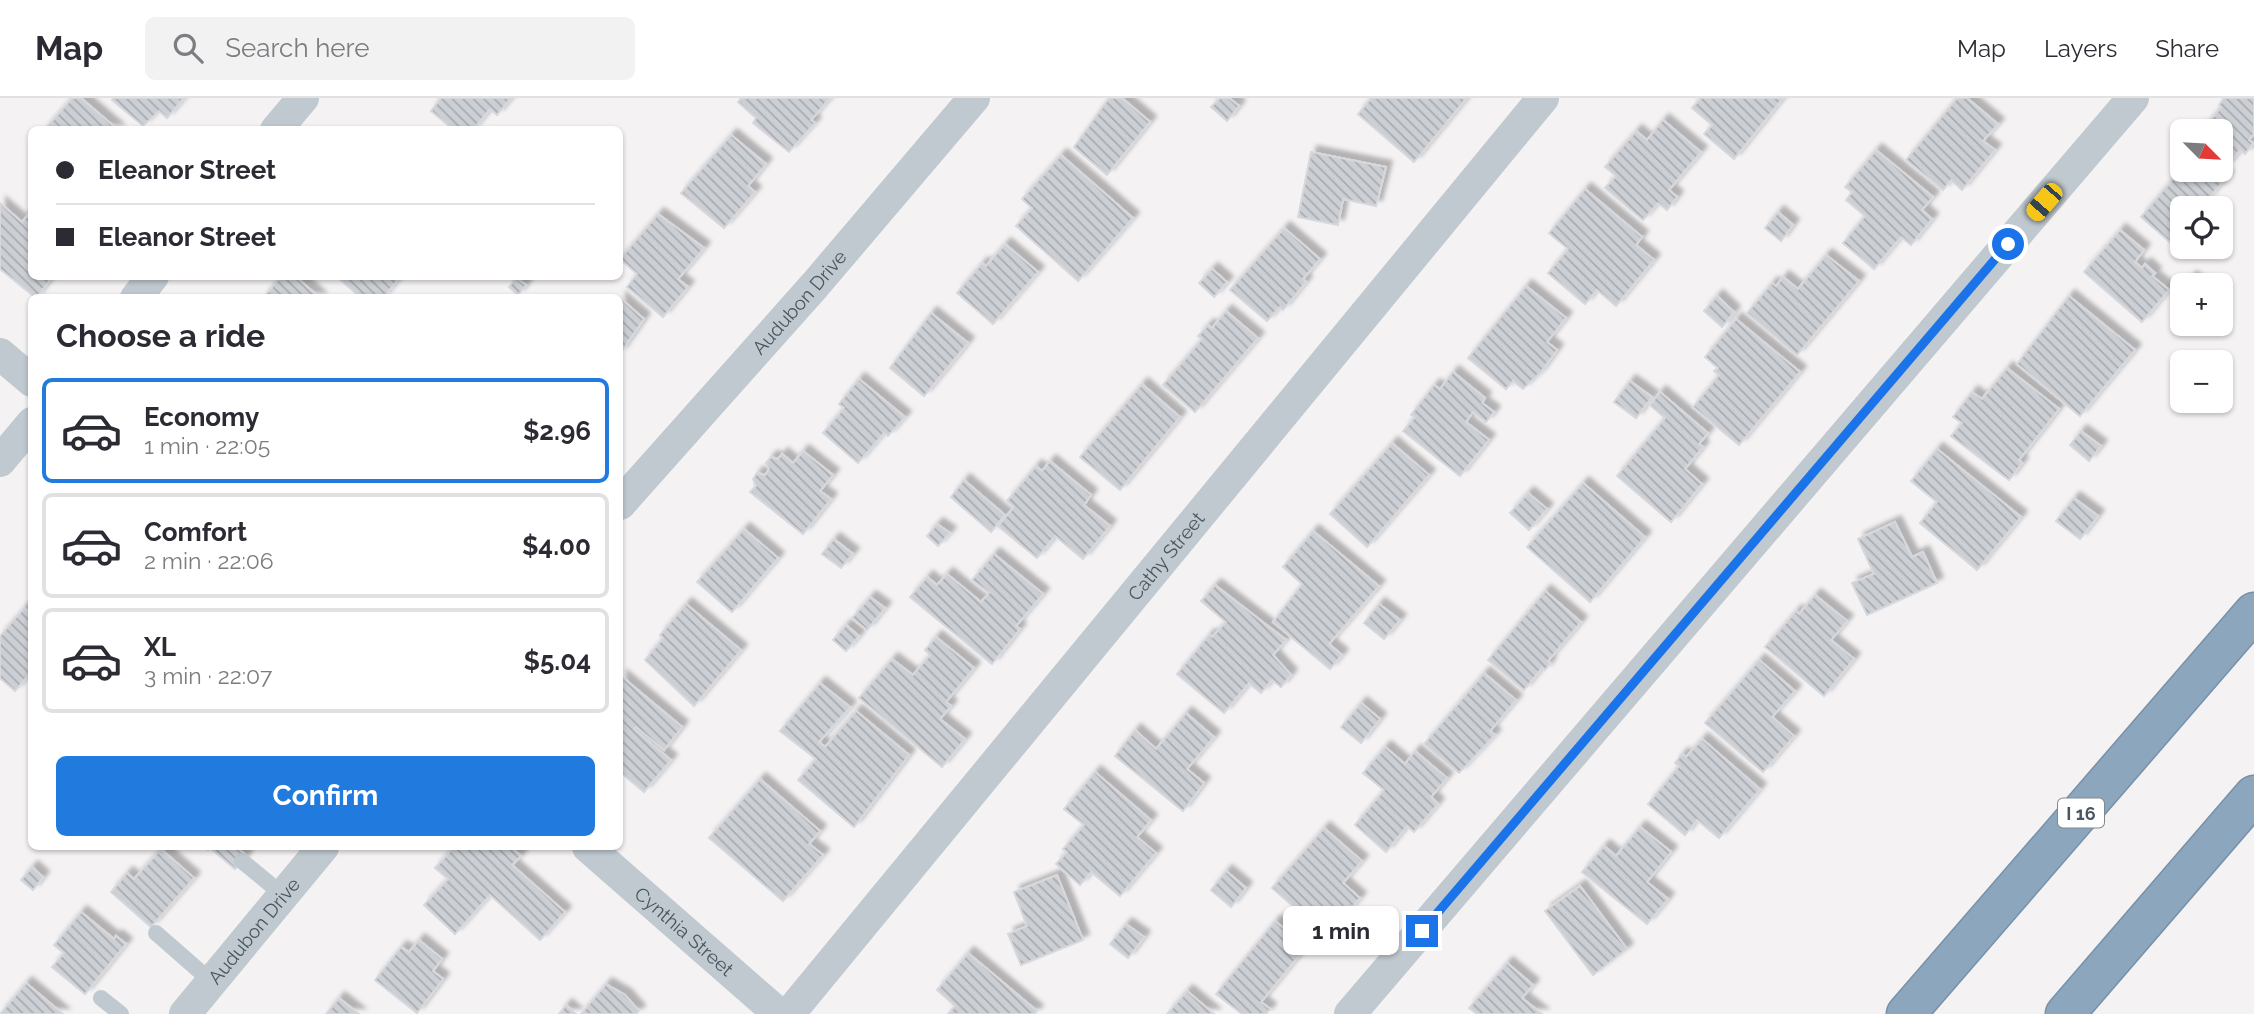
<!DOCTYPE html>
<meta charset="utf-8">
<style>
body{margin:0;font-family:Raleway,sans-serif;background:#f2f2f3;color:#2b2b33;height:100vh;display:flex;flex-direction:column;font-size:26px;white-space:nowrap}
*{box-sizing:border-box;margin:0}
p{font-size:23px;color:#7c7c81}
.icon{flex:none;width:38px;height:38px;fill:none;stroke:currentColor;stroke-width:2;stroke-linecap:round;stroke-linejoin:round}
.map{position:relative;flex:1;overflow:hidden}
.sheet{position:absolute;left:28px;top:196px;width:595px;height:556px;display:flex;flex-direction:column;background:#fff;border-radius:10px;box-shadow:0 2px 5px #0004}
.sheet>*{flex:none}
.hud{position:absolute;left:28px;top:28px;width:595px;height:154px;border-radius:10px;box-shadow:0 2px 5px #0004;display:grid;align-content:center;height:154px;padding:0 28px;background:#fff}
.needle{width:46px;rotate:114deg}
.buttons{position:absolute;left:2170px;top:21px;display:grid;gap:14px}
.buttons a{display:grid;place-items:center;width:63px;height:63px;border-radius:10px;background:#fff;box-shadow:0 2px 5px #0004;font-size:35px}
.end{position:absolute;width:32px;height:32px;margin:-16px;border:9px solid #1a73e8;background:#fff;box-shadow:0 0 0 4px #fff}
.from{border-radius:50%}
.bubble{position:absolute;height:49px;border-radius:10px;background:#fff;box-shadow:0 2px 5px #0004;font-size:23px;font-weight:700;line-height:49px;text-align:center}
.car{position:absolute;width:21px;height:42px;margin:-21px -10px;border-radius:9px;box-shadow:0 0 5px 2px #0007;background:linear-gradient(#f5c518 24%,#345 0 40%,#f5c518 0 76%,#345 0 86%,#f5c518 0)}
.hud b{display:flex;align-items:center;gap:24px;height:66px;font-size:26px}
.hud b+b{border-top:2px solid #e1e1e2}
.hud i{width:18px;height:18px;background:#2b2b33}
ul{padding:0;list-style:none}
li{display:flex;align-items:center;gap:21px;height:105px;margin:0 14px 10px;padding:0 14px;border:4px solid #e1e1e2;border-radius:10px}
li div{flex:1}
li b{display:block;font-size:26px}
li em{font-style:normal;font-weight:700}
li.selected{border-color:#217bdf}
li>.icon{width:63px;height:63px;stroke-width:1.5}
h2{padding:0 28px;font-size:32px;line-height:84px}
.button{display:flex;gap:14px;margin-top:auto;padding:14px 28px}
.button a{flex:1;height:80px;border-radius:10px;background:#217bdf;color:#fff;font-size:28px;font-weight:700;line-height:80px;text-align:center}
header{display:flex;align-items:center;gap:42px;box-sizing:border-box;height:98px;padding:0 35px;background:#fff;border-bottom:2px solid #e1e1e2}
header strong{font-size:33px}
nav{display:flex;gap:38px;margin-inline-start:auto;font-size:24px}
.search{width:490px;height:63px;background:#f2f2f3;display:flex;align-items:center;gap:18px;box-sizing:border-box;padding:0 24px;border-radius:10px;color:#7c7c81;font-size:26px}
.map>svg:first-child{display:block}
</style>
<header>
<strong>Map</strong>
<div class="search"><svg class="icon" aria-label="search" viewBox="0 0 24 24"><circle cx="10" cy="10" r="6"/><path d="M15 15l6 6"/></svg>Search here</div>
<nav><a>Map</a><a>Layers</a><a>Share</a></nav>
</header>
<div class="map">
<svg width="2254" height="916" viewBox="0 0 2254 916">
<defs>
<pattern id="building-back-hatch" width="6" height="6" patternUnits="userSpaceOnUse" patternTransform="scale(1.75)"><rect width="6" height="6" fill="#cccfd4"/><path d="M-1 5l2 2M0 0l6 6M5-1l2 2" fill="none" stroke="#a8abaf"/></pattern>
<filter id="shadow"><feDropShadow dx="6" dy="-6" stdDeviation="2" flood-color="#0004"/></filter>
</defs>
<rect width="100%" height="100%" fill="#f4f2f2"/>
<g fill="url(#building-back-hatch)" stroke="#d6d8dd" stroke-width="2" filter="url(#shadow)">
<polygon points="72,0 81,0 118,32 44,32"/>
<polygon points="113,0 184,0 167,20 159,13 143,28 112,2"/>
<polygon points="441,0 511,0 497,17 490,11 473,32 454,32 431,13"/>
<polygon points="741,0 830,0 811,22 815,25 789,54 753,25 756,20 738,4"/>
<polygon points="1109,0 1122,0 1150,24 1107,77 1074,49"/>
<polygon points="1220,0 1229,0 1239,8 1227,23 1211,9"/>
<polygon points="1371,0 1465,0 1466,1 1414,64 1358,16"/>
<polygon points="1701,0 1783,0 1734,61 1704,36 1712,27 1692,10"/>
<polygon points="1957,0 1967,0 1998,26 1983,43 1995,52 1962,92 1951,82 1943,92 1906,62"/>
<polygon points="2224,0 2254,0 2254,36 2249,42 2253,45 2245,56 2240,52 2227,68 2221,62 2221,33 2201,33 2221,9 2219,7"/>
<polygon points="1663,22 1701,54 1669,92 1677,99 1667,112 1658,105 1643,122 1605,90 1616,78 1605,69 1636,33 1647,42"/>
<polygon points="731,37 766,66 748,88 755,94 724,130 681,95"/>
<polygon points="1876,52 1933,99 1922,112 1932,121 1911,147 1901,139 1874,171 1843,145 1865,118 1846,102 1852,94 1845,89"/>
<polygon points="1311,54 1386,69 1376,108 1343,101 1338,127 1298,119"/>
<polygon points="1061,57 1133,120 1078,183 1016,128 1032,110 1022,101"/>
<polygon points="2182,70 2219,72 2227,79 2200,110 2182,110 2182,131 2171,145 2141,119"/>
<polygon points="1585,91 1642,139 1636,147 1654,162 1616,208 1597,192 1585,206 1548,175 1568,151 1549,135"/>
<polygon points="0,105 22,124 32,112 32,178 53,178 36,200 0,171"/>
<polygon points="1778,114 1793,127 1781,143 1765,130"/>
<polygon points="658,116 704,150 678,181 688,189 663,219 627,189 637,176 620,161"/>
<polygon points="1284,130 1320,161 1303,181 1306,184 1283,212 1280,209 1267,223 1230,192"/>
<polygon points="2120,132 2144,152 2135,164 2142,170 2145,166 2155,175 2152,178 2169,192 2142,224 2084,174"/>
<polygon points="1005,146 1038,174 993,226 957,195 982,165 986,168"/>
<polygon points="1826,157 1859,183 1797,257 1747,215 1772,185 1776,188 1783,179 1798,191"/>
<polygon points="1212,171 1227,184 1214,199 1199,185"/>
<polygon points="281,178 295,178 320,200 263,200"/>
<polygon points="336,178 401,178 383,200 361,200"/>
<polygon points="2191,179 2201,187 2184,187"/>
<polygon points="516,180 526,187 518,197 509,189"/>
<polygon points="1526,188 1566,220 1547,244 1557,252 1540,275 1523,291 1513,283 1506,291 1468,260"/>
<polygon points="1717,198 1734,214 1722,229 1704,213"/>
<polygon points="2069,198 2135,252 2080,318 2017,266"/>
<polygon points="620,200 644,221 620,255"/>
<polygon points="1226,213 1258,240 1195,314 1163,287 1202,241 1198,238 1208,227 1212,230"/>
<polygon points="931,215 968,245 924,298 890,270"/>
<polygon points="1736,221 1800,274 1739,347 1693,309 1719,277 1714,273 1718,270 1705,259"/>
<polygon points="2007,270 2059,311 2019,362 2022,365 2009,382 1951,338 1962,325 1953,319 1972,294 1982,301"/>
<polygon points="1453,274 1485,300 1482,305 1494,314 1486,324 1473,314 1466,324 1489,342 1460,378 1403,333 1415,319 1411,317 1434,287 1440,291"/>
<polygon points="859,281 905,319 888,338 884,335 858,365 823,335 844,310 839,306"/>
<polygon points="1630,283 1652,299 1636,320 1614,304"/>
<polygon points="1142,286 1180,319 1120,392 1080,359"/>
<polygon points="1660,294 1708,335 1699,346 1703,349 1685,371 1702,386 1671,424 1617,378 1665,320 1650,307"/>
<polygon points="2081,333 2101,348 2089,363 2070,347"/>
<polygon points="1392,345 1429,377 1367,449 1330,416"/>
<polygon points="1937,351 2021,419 1977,472 1920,425 1937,404 1911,383"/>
<polygon points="803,353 833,377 820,393 831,401 803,436 750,394 756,388 753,381 757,375 765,377 769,371 766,365 771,359 778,361 782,356 793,365"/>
<polygon points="1050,363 1091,397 1084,407 1110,428 1083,461 1055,438 1037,460 998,428 1014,409 1007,403 1036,368 1042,373"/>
<polygon points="964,382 1005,417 991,434 951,399"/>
<polygon points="1583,385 1645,439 1590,504 1527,449"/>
<polygon points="1528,395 1547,411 1529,432 1510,415"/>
<polygon points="2074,400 2098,418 2080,441 2056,423"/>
<polygon points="1895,424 1912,459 1923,454 1937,485 1867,517 1852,485 1874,476 1858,441"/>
<polygon points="937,426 950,435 938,448 927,438"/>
<polygon points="744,431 778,460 732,514 697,484"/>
<polygon points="1313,433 1379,488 1329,546 1342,557 1330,571 1273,524 1302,486 1283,469"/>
<polygon points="834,441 853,456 841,470 822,456"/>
<polygon points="994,456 1043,496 1016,528 1020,531 992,566 910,499 927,479 937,487 947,476 981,504 989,495 972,482"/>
<polygon points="1215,487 1286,542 1273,557 1291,577 1281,589 1272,582 1261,595 1249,585 1224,615 1177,576 1209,537 1212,539 1226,524 1201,503"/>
<polygon points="1545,493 1581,524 1548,563 1550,565 1545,572 1542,570 1524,592 1488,562"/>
<polygon points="1815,497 1847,523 1831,542 1854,561 1824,598 1765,549 1796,513 1799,516"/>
<polygon points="870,499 885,510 867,532 852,520"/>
<polygon points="686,506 741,552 694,608 645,562 663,540 660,537"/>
<polygon points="1379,506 1400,522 1384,541 1364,525"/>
<polygon points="24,510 32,517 32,573 15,593 0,580 0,538"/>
<polygon points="846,527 859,538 846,553 833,542"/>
<polygon points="936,539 974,570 946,604 951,608 940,621 965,641 942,669 859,600 892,561 913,577 930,557 925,552"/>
<polygon points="1759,562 1795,593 1772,619 1794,638 1763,674 1705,625"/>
<polygon points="1484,575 1516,602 1490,633 1495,637 1459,675 1424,646"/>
<polygon points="621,578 682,629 664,652 636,629 634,631 671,662 644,694 620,674"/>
<polygon points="820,585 850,609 819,644 825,649 856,613 909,657 854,729 798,682 816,661 780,633"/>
<polygon points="1361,605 1380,621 1361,645 1341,629"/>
<polygon points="1186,615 1214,639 1187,671 1204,685 1183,713 1115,658 1135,632 1156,651"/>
<polygon points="1702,641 1760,691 1719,740 1697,722 1685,737 1648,706 1679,668 1675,665 1682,656 1686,659"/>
<polygon points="1385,649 1405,666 1415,653 1447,680 1431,699 1438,706 1414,734 1407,728 1386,754 1355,727 1384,692 1363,675"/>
<polygon points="1095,674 1151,722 1137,739 1156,755 1120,798 1091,774 1080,787 1056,766 1067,754 1063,751 1084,727 1064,711"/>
<polygon points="760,681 820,733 809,746 823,757 783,803 709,740"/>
<polygon points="1640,729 1671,754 1647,784 1668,801 1647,826 1582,774 1604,748 1616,758"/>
<polygon points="1324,730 1362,763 1343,785 1360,800 1327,838 1272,790"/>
<polygon points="205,749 236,749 247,758 235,771 210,750 208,752"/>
<polygon points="454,749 511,749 521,758 512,767 565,814 540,842 490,797 455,836 424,807 448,781 435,770"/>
<polygon points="161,751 194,780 151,829 111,794 127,775 134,781"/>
<polygon points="32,769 43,779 33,792 21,782"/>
<polygon points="1226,773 1246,790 1231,809 1211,792"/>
<polygon points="1057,777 1083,842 1021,867 1008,836 1027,828 1014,794"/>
<polygon points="1580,788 1627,851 1593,877 1545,813"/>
<polygon points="81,814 114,841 116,838 126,846 85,896 52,869 64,855 54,847"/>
<polygon points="1275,823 1306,849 1261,904 1270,911 1266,916 1242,916 1216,896"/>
<polygon points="1126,826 1144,839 1128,860 1110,846"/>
<polygon points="419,842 442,861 433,873 443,881 417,915 375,882 401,849 409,854"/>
<polygon points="968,855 1037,913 1034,916 948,916 955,908 937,892"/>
<polygon points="1507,865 1533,887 1522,900 1542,916 1477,916 1469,910"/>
<polygon points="26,885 63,916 0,916"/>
<polygon points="606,886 625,897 639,913 636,916 581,916"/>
<polygon points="1187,893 1214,916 1167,916"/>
<polygon points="339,900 359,916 326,916"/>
<polygon points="566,907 576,916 559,916"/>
</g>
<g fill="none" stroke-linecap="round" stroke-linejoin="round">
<defs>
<g id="highway">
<polyline points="1906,916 2254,514"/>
<polyline points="2065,916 2254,697"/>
</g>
</defs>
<use href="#highway" stroke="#7791aa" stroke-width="41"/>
<g stroke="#c0c9d0" stroke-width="16">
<polyline points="242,763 283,797"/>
<polyline points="156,835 212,884"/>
<polyline points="101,900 121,916"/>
</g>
<g stroke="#c0c9d0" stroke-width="32">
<polyline points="276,32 303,0"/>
<polyline points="136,200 153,178"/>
<polyline points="0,256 32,283"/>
<polyline points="0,363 32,325"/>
<path id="s1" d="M620,406L815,187L974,0"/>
<path id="s2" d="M588,749L779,916"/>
<path id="s3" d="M185,916L323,749"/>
<path id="s4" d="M789,916L1543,0"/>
<polyline points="1350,916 2133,0"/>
</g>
<use href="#highway" stroke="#8ca6be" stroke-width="38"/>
</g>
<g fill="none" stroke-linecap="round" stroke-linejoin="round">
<polyline stroke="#1a73e8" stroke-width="9" points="1422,833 2008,146"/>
</g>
<g text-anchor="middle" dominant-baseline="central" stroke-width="5" stroke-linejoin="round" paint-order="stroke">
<rect fill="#fff" stroke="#80898f" stroke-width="2" x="2058" y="700.5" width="46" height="29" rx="5"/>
<g font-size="18" font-weight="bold" fill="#4a565f">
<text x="2081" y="715">I 16</text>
</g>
<g font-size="19" fill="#4a565f" stroke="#fff">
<text stroke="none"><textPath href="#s1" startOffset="270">Audubon Drive</textPath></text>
<text stroke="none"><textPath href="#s4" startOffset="593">Cathy Street</textPath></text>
<text stroke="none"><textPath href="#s2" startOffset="128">Cynthia Street</textPath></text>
<text stroke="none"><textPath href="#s3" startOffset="108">Audubon Drive</textPath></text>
</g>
</g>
</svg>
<div class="buttons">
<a><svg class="needle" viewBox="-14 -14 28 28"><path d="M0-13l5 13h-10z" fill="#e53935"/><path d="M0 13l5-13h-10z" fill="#7c7c81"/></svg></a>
<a><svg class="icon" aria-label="locate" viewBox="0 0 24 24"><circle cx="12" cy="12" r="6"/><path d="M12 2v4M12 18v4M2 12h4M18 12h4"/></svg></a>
<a>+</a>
<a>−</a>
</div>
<i class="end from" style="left:2008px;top:146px"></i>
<i class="end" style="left:1422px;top:833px"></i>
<div class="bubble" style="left:1283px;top:808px;width:116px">1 min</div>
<i class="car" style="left:2044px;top:104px;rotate:221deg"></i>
<div class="hud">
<b><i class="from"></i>Eleanor Street</b>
<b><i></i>Eleanor Street</b>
</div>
<section class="sheet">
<h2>Choose a ride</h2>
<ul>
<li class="selected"><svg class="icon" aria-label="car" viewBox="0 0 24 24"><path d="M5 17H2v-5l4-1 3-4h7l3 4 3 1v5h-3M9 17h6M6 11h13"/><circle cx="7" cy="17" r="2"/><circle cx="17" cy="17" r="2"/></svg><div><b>Economy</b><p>1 min · 22:05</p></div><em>$2.96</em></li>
<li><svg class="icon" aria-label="car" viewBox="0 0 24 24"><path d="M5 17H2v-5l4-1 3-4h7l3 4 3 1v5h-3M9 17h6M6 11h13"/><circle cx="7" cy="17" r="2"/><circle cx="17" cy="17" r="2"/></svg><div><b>Comfort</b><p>2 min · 22:06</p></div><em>$4.00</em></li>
<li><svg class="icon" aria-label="car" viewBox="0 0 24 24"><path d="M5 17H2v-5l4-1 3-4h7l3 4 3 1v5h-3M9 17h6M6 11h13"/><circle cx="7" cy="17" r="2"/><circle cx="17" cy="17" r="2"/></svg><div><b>XL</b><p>3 min · 22:07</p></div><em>$5.04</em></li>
</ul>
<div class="button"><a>Confirm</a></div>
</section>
</div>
